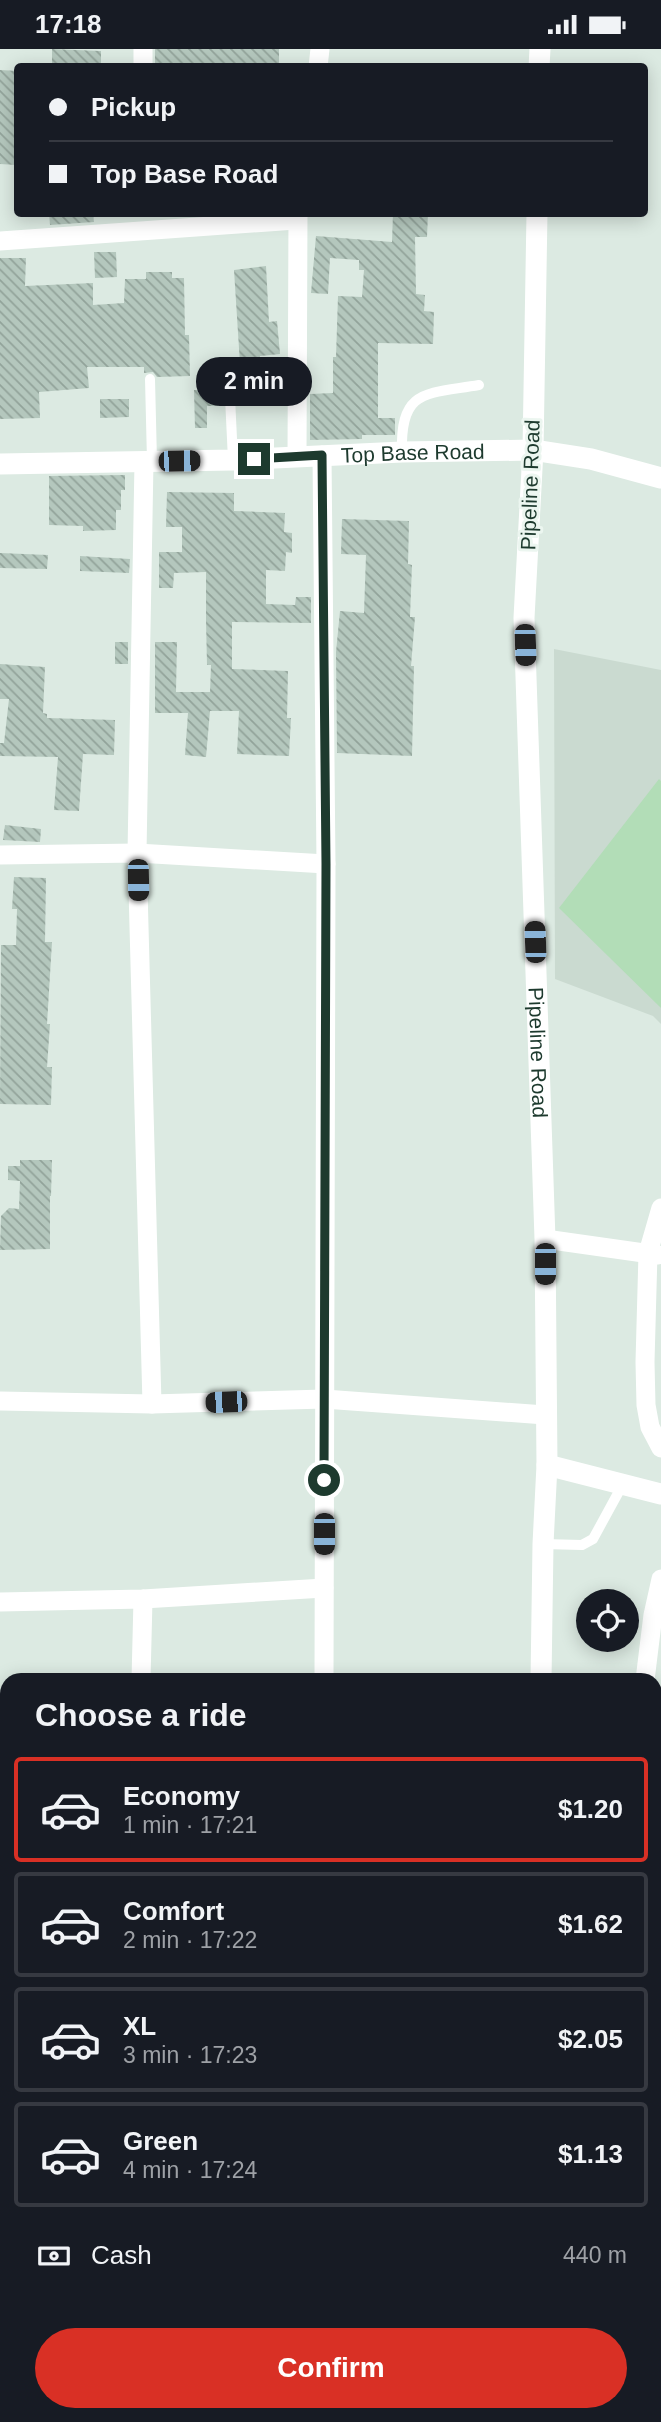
<!DOCTYPE html>
<meta charset="utf-8">
<style>
body{margin:0;font-family:Arial,sans-serif;background:#242831;color:#f1f3f6;height:100vh;display:flex;flex-direction:column;font-size:26px;white-space:nowrap}
*{box-sizing:border-box;margin:0}
p{font-size:23px;color:#9ea1a6}
.icon{flex:none;width:38px;height:38px;fill:none;stroke:currentColor;stroke-width:2;stroke-linecap:round;stroke-linejoin:round}
.map{position:relative;flex:1;overflow:hidden}
.sheet{position:absolute;left:0px;top:1624px;width:662px;height:749px;display:flex;flex-direction:column;background:#171b24;border-radius:21px 21px 0 0;box-shadow:0 4px 18px #0003}
.sheet>*{flex:none}
.banner{position:absolute;left:14px;top:14px;width:634px;height:154px;border-radius:7px;box-shadow:0 4px 18px #0003;display:grid;align-content:center;height:154px;padding:0 35px;background:#171b24}
.controls{position:absolute;left:576px;top:1540px;display:grid;gap:14px}
.controls a{display:grid;place-items:center;width:63px;height:63px;border-radius:50%;background:#171b24;box-shadow:0 4px 18px #0003;font-size:35px}
.end{position:absolute;width:32px;height:32px;margin:-16px;border:9px solid #1d3a2e;background:#fff;box-shadow:0 0 0 4px #fff}
.from{border-radius:50%}
.bubble{position:absolute;height:49px;border-radius:24px;background:#171b24;box-shadow:0 4px 18px #0003;font-size:23px;font-weight:800;line-height:49px;text-align:center}
.car{position:absolute;width:21px;height:42px;margin:-21px -10px;border-radius:9px;box-shadow:0 0 5px 2px #0007;background:linear-gradient(#222 24%,#8ab4d8 0 40%,#222 0 76%,#8ab4d8 0 86%,#222 0)}
.banner b{display:flex;align-items:center;gap:24px;height:66px;font-size:26px}
.banner b+b{border-top:2px solid #363941}
.banner i{width:18px;height:18px;background:#f1f3f6}
ul{padding:0;list-style:none}
li{display:flex;align-items:center;gap:21px;height:105px;margin:0 14px 10px;padding:0 21px;border:4px solid #363941;border-radius:7px}
li div{flex:1}
li b{display:block;font-size:26px}
li em{font-style:normal;font-weight:800}
li.current{border-color:#d93025}
li>.icon{width:63px;height:63px;stroke-width:1.5}
h2{padding:0 35px;font-size:32px;line-height:84px}
.pay{display:flex;align-items:center;gap:18px;height:77px;padding:0 35px;font-size:26px}
.pay p{margin-inline-start:auto}
.button{display:flex;gap:14px;margin-top:auto;padding:14px 35px}
.button a{flex:1;height:80px;border-radius:42px;background:#d93025;color:#fff;font-size:28px;font-weight:800;line-height:80px;text-align:center}
.status{display:flex;justify-content:space-between;align-items:center;height:49px;padding:0 35px;background:#171b24;direction:ltr}
.status svg{height:19px;fill:currentColor}
.map>svg:first-child{display:block}
</style>
<div class="status"><b>17:18</b><svg viewBox="0 0 49 12"><path d="M0 12V9h3v3zM5 12V6h3v6zM10 12V3h3v9zM15 12V0h3v12zM26 1h20v11H26zM47 4h2v5h-2z"/></svg></div>
<div class="map">
<svg width="661" height="2373" viewBox="0 0 661 2373">
<defs>
<pattern id="building-back-hatch" width="6" height="6" patternUnits="userSpaceOnUse" patternTransform="scale(1.75)"><rect width="6" height="6" fill="#b4c7bd"/><path d="M-1 5l2 2M0 0l6 6M5-1l2 2" fill="none" stroke="#92a39a"/></pattern>
</defs>
<rect width="100%" height="100%" fill="#dceae2"/>
<polygon fill="#cadad0" points="554,600 661,621 661,975 653,967 555,930"/>
<polygon fill="#b2ddb7" points="659,730 661,732 661,959 559,859"/>
<g fill="url(#building-back-hatch)">
<polygon points="52,0 101,2 101,18 52,18"/>
<rect x="155" y="0" width="124" height="18"/>
<polygon points="0,21 18,22 16,116 0,115"/>
<polygon points="49,164 93,164 94,173 50,176"/>
<polygon points="393,164 428,164 427,188 415,188 416,245 425,246 424,262 434,263 433,295 378,294 378,369 395,369 395,386 362,386 362,390 310,391 310,345 333,344 333,308 336,308 338,247 362,248 364,221 359,221 359,211 330,209 328,245 311,244 316,187 392,193"/>
<polygon points="94,203 116,203 117,228 95,229"/>
<polygon points="0,209 26,209 25,237 93,234 93,256 124,254 125,230 146,230 146,223 172,223 172,229 184,229 185,286 189,286 190,327 157,328 153,323 144,324 144,318 87,318 89,339 39,343 40,369 0,370"/>
<polygon points="266,217 269,273 277,272 280,305 260,307 260,314 240,315 234,221"/>
<polygon points="194,341 218,341 218,357 207,357 207,379 195,379"/>
<polygon points="100,350 129,350 129,368 100,369"/>
<polygon points="125,426 125,441 121,441 121,461 116,461 116,481 83,482 83,477 49,476 49,427"/>
<polygon points="167,443 234,444 234,462 285,464 284,483 292,484 292,504 286,503 285,522 266,521 266,555 295,556 296,548 311,548 311,574 232,573 232,620 288,622 287,669 291,669 289,707 237,705 239,662 210,662 206,708 185,706 188,664 155,664 155,593 177,593 176,643 210,643 211,616 207,616 206,571 206,523 174,524 173,539 159,539 159,503 182,503 182,478 166,478"/>
<polygon points="342,470 409,472 408,515 412,516 410,568 415,568 411,617 414,617 412,707 337,704 336,603 340,562 364,564 366,506 341,505"/>
<polygon points="0,504 48,506 47,520 0,519"/>
<polygon points="80,507 130,510 129,524 80,522"/>
<rect x="115" y="593" width="13" height="22"/>
<polygon points="0,615 45,618 43,664 47,665 47,669 115,671 114,706 83,705 79,762 54,761 58,708 0,707 0,694 4,694 9,650 0,650"/>
<polygon points="5,776 41,780 40,793 3,791"/>
<polygon points="14,828 46,829 45,893 52,893 47,975 50,975 47,1018 52,1018 51,1056 0,1055 1,896 16,896 17,860 12,860"/>
<polygon points="20,1111 52,1111 51,1147 50,1147 50,1200 0,1201 1,1167 9,1159 19,1160 20,1132 8,1131 8,1117 20,1117"/>
</g>
<g fill="none" stroke-linecap="round" stroke-linejoin="round">
<g stroke="#fff" stroke-width="10">
<polyline points="229,327 233,411"/>
<polyline points="150,330 152,412"/>
<path d="M402,403C400,339 427,345 479,336"/>
<polyline points="543,1495 582,1496 593,1490 623,1435"/>
</g>
<g stroke="#fff" stroke-width="19">
<polyline points="143,0 143,18"/>
<polyline points="318,18 320,0"/>
<polyline points="0,192 296,171"/>
<polyline points="322,406 326,815 324,1631"/>
<polyline points="297,408 298,164"/>
<polyline points="144,413 137,804 152,1355"/>
<polyline points="0,806 137,804 326,815"/>
<polyline points="661,1159 648,1204 645,1313 646,1356 650,1378 661,1399"/>
<polyline points="545,1190 658,1206"/>
<polyline points="0,1352 152,1355 324,1350 545,1366"/>
<polyline points="0,1553 143,1550 324,1539"/>
<polyline points="141,1631 143,1550"/>
<polyline points="645,1631 653,1566 661,1530"/>
<polyline points="0,1746 7,1746"/>
<polyline points="654,1784 661,1779"/>
<polyline points="654,1837 661,1837"/>
<polyline points="0,1932 7,1932"/>
<polyline points="566,2366 566,2373"/>
<polyline points="139,2373 139,2366"/>
<polyline points="319,2373 319,2366"/>
</g>
<g stroke="#fff" stroke-width="21">
<polyline points="539,18 540,0"/>
<path id="s1" d="M537,164L533,401L524,569L545,1190L547,1416L543,1495L541,1631"/>
<path id="s2" d="M0,415L233,411L402,403L533,401L591,410L661,429"/>
<polyline points="547,1416 661,1445"/>
<polyline points="654,1903 661,1907"/>
</g>
</g>
<g fill="none" stroke-linecap="round" stroke-linejoin="round">
<polyline stroke="#1d3a2e" stroke-width="9" points="254,410 322,406 326,815 324,1431"/>
</g>
<g text-anchor="middle" dominant-baseline="central" stroke-width="6" stroke-linejoin="round" paint-order="stroke">
<g font-size="21" fill="#1d3a2e" stroke="#ecf6f0">
<text stroke="none"><textPath href="#s2" startOffset="413">Top Base Road</textPath></text>
<text transform="translate(530 436) rotate(-88)">Pipeline Road</text>
<text stroke="none"><textPath href="#s1" startOffset="840">Pipeline Road</textPath></text>
</g>
</g>
</svg>
<div class="controls">
<a><svg class="icon" aria-label="locate" viewBox="0 0 24 24"><circle cx="12" cy="12" r="6"/><path d="M12 2v4M12 18v4M2 12h4M18 12h4"/></svg></a>
</div>
<i class="end from" style="left:324px;top:1431px"></i>
<i class="end" style="left:254px;top:410px"></i>
<div class="bubble" style="left:196px;top:308px;width:116px">2 min</div>
<i class="car" style="left:179px;top:412px;rotate:89deg"></i>
<i class="car" style="left:525px;top:596px;rotate:178deg"></i>
<i class="car" style="left:138px;top:831px;rotate:179deg"></i>
<i class="car" style="left:535px;top:893px;rotate:358deg"></i>
<i class="car" style="left:545px;top:1215px;rotate:180deg"></i>
<i class="car" style="left:226px;top:1353px;rotate:268deg"></i>
<i class="car" style="left:324px;top:1485px;rotate:180deg"></i>
<div class="banner">
<b><i class="from"></i>Pickup</b>
<b><i></i>Top Base Road</b>
</div>
<section class="sheet">
<h2>Choose a ride</h2>
<ul>
<li class="current"><svg class="icon" aria-label="car" viewBox="0 0 24 24"><path d="M5 17H2v-5l4-1 3-4h7l3 4 3 1v5h-3M9 17h6M6 11h13"/><circle cx="7" cy="17" r="2"/><circle cx="17" cy="17" r="2"/></svg><div><b>Economy</b><p>1 min · 17:21</p></div><em>$1.20</em></li>
<li><svg class="icon" aria-label="car" viewBox="0 0 24 24"><path d="M5 17H2v-5l4-1 3-4h7l3 4 3 1v5h-3M9 17h6M6 11h13"/><circle cx="7" cy="17" r="2"/><circle cx="17" cy="17" r="2"/></svg><div><b>Comfort</b><p>2 min · 17:22</p></div><em>$1.62</em></li>
<li><svg class="icon" aria-label="car" viewBox="0 0 24 24"><path d="M5 17H2v-5l4-1 3-4h7l3 4 3 1v5h-3M9 17h6M6 11h13"/><circle cx="7" cy="17" r="2"/><circle cx="17" cy="17" r="2"/></svg><div><b>XL</b><p>3 min · 17:23</p></div><em>$2.05</em></li>
<li><svg class="icon" aria-label="car" viewBox="0 0 24 24"><path d="M5 17H2v-5l4-1 3-4h7l3 4 3 1v5h-3M9 17h6M6 11h13"/><circle cx="7" cy="17" r="2"/><circle cx="17" cy="17" r="2"/></svg><div><b>Green</b><p>4 min · 17:24</p></div><em>$1.13</em></li>
</ul>
<div class="pay"><svg class="icon" aria-label="cash" viewBox="0 0 24 24"><path d="M3 7h18v10H3z"/><circle cx="12" cy="12" r="2"/></svg>Cash<p>440 m</p></div>
<div class="button"><a>Confirm</a></div>
</section>
</div>
